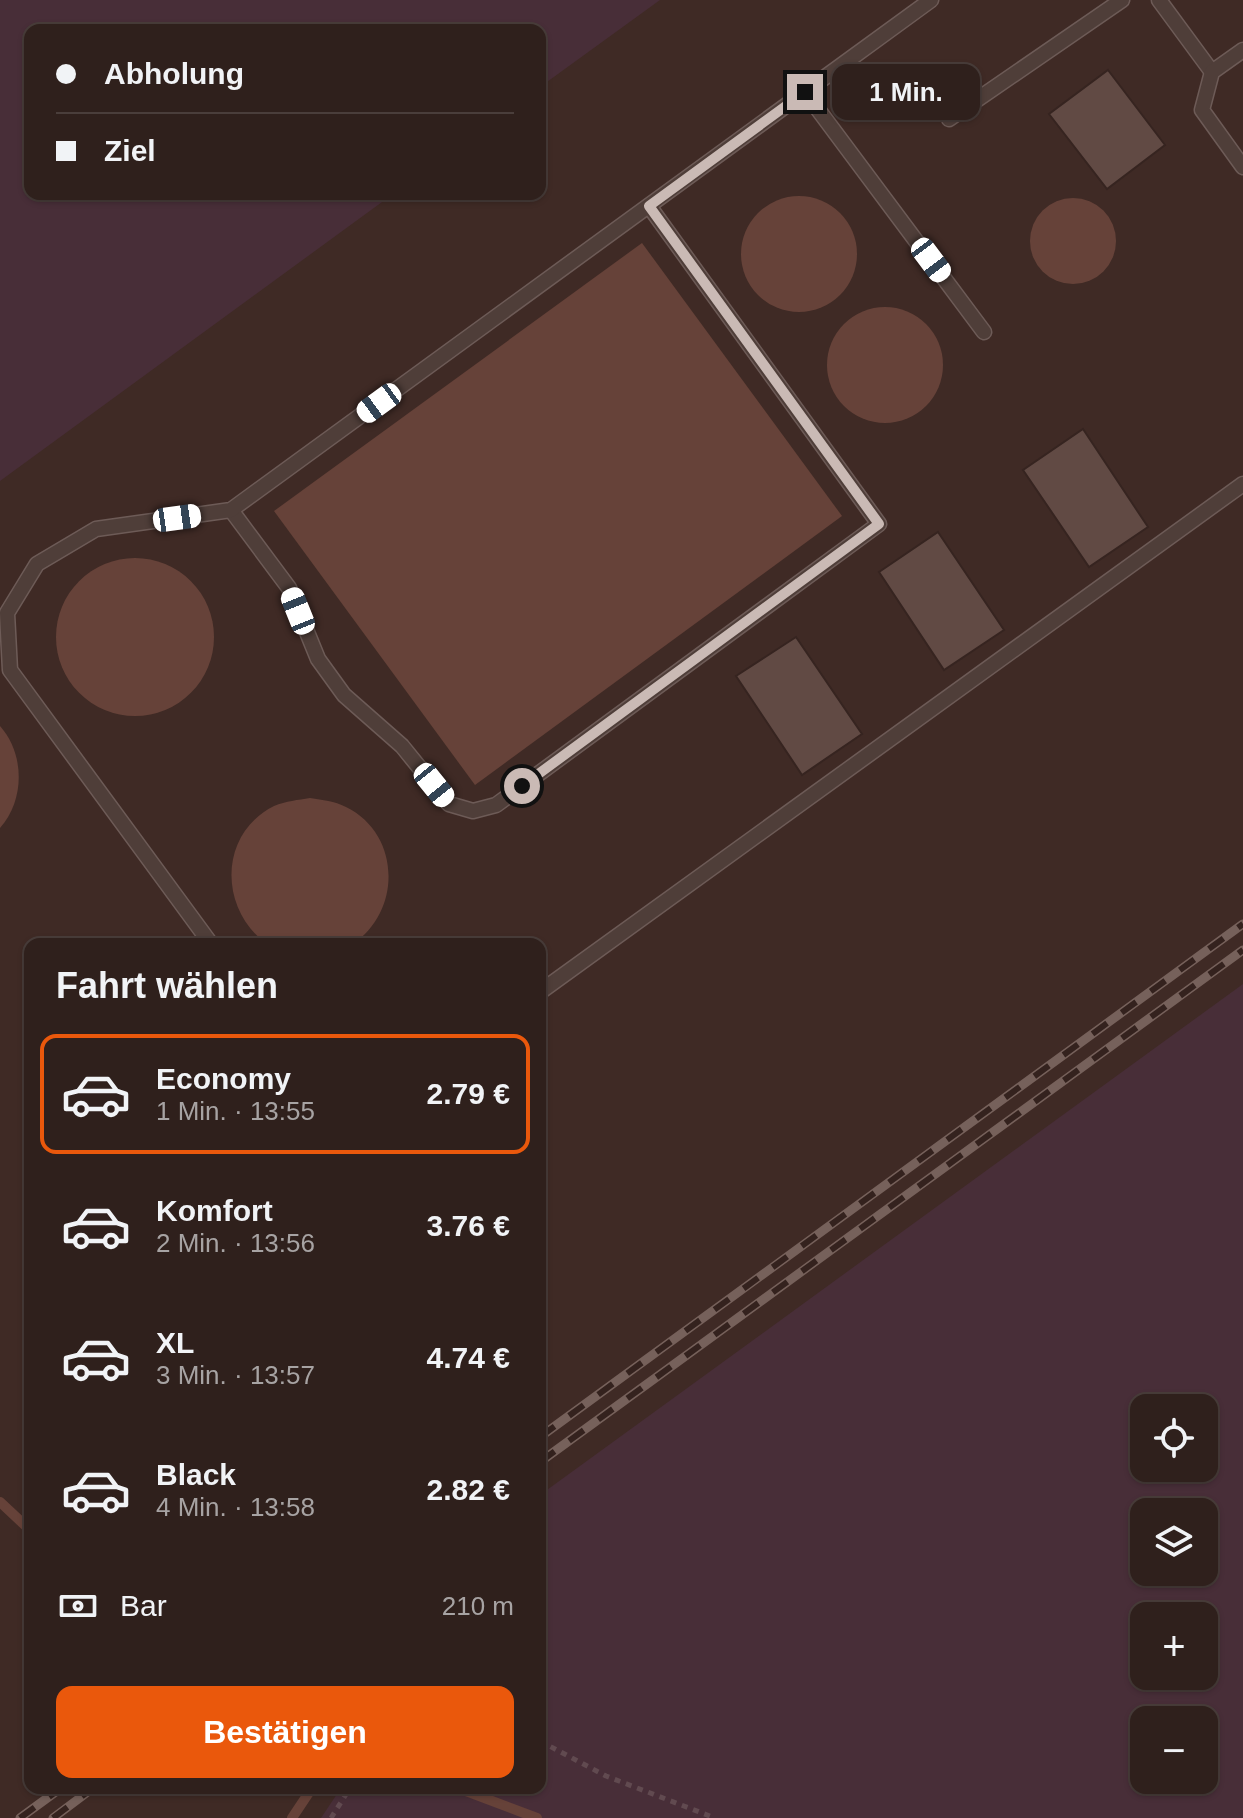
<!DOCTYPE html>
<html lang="de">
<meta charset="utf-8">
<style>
body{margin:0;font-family:Helvetica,sans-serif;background:#3b2d29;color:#f1f3f6;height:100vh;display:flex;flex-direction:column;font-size:30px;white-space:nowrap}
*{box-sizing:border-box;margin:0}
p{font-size:26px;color:#a7a3a3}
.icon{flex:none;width:44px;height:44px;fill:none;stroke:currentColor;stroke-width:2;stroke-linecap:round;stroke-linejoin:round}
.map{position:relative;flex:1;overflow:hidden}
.details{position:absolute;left:24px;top:938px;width:522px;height:856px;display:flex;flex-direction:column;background:#2f201c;border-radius:16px;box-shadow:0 2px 6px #0004,0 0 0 2px #4a3e3b}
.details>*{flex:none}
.hud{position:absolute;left:24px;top:24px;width:522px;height:176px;border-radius:16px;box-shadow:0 2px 6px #0004,0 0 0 2px #4a3e3b;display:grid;align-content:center;height:176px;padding:0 32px;background:#2f201c}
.buttons{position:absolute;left:1130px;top:1394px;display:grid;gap:16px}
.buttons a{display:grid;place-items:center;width:88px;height:88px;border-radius:16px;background:#2f201c;box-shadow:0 2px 6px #0004,0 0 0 2px #4a3e3b;font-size:40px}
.end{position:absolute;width:36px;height:36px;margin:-18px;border:10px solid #cabab5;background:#111;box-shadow:0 0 0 4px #111}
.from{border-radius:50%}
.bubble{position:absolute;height:56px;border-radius:16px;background:#2f201c;box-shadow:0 2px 6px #0004,0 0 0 2px #4a3e3b;font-size:26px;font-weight:700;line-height:56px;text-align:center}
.car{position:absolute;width:24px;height:48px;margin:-24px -12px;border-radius:10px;box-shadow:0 0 6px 2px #0007;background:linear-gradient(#fff 24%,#345 0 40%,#fff 0 76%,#345 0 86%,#fff 0)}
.hud b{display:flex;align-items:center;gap:28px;height:76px;font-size:30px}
.hud b+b{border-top:2px solid #4a3e3b}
.hud i{width:20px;height:20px;background:#f1f3f6}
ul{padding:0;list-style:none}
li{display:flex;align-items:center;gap:24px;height:120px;margin:0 16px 12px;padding:0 16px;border:4px solid transparent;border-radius:16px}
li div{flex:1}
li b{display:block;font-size:30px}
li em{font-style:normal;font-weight:700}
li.current{border-color:#ea580c}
li>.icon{width:72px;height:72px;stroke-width:1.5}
h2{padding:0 32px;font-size:36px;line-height:96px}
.pay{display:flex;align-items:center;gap:20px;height:88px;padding:0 32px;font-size:30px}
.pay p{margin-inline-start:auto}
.primary-button{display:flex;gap:16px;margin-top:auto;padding:16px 32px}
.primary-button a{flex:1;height:92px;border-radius:16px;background:#ea580c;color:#fff;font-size:32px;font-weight:700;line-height:92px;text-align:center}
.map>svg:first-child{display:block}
</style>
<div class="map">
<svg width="1243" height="1818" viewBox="0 0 1243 1818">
<rect width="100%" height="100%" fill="#3f2a25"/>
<g fill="#482e38" fill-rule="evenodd">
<polygon points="0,0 660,0 540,87 540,30 30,30 30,194 393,194 0,481"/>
<path d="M1243,984V1818H321L341,1788H540V1495ZM1144,1408H1204V1468H1144ZM1144,1512H1204V1572H1144ZM1144,1616H1204V1676H1144ZM1144,1720H1204V1780H1144Z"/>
</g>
<g fill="#664239">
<circle cx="799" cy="254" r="58"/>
<circle cx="1073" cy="241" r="43"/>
<polygon points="642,243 842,516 475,785 274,511"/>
<circle cx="885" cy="365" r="58"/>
<circle cx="135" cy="637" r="79"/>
<path d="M0,726C25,754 25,800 0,828Z"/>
<path d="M310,798C323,800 334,801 346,807C401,834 402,911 353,944H267C219,910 218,834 274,806C286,801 298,800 310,798Z"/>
</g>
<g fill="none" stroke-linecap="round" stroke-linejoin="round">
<g stroke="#664239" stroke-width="10">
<polyline points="0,1502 30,1530"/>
<polyline points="458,1788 537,1818"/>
<polyline points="292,1818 312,1788"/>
</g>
</g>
<g fill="#614a44" stroke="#362420" stroke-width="2">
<polygon points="1108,70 1165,145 1107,189 1049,114"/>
<polygon points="1083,429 1148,527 1089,567 1023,470"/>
<polygon points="938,532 1004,630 944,670 879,572"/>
<polygon points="796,637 862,734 802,775 736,676"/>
</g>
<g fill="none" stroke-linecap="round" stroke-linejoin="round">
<defs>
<g id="service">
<polyline points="1159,0 1212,72"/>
<polyline points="1243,50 1212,72 1202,110 1243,167"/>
<polyline points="805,92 984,332"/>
<polyline points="949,119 1122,0"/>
<polyline points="231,510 289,588 318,659 344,695 402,746 449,804 473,811 496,805 879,524 649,206"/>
<polyline points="211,944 10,670 7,613 37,564 96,529 231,510 931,0"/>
<polyline points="540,992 1243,484"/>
</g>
</defs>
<use href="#service" stroke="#6d5b57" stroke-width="17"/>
<g stroke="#614a50" stroke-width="5" stroke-dasharray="6 6" stroke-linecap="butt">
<polyline points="540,1741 606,1776 715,1818"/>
<polyline points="331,1818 350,1788"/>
</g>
<use href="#service" stroke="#4f3e39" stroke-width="14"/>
<defs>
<g id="rail">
<polyline points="540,1437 1243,924"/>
<polyline points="540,1462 1243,950"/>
<polyline points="20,1818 61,1788"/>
<polyline points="53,1818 93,1788"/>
</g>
</defs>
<use href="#rail" stroke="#76615b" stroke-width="9"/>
<use href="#rail" stroke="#34221e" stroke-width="6" stroke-dasharray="18" stroke-linecap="butt"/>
</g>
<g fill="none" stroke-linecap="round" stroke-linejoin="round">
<polyline stroke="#cabab5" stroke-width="10" points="522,786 879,524 649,206 805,92"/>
</g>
</svg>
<div class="buttons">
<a><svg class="icon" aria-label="locate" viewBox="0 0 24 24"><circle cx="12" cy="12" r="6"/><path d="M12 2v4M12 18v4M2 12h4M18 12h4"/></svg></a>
<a><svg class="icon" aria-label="layers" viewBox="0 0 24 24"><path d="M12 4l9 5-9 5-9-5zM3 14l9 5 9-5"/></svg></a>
<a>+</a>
<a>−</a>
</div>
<i class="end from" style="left:522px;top:786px"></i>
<i class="end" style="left:805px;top:92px"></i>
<div class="bubble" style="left:832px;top:64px;width:148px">1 Min.</div>
<i class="car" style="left:931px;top:260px;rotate:143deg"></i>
<i class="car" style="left:379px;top:403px;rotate:234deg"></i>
<i class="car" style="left:177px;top:518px;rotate:82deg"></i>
<i class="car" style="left:298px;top:611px;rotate:338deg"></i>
<i class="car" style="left:434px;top:785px;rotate:141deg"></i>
<div class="hud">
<b><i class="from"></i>Abholung</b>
<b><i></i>Ziel</b>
</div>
<section class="details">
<h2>Fahrt wählen</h2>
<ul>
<li class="current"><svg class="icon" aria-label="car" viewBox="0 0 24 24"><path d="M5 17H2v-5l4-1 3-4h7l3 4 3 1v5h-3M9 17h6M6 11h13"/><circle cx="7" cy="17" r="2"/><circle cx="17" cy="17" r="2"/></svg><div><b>Economy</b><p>1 Min. · 13:55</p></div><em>2.79 €</em></li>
<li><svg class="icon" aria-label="car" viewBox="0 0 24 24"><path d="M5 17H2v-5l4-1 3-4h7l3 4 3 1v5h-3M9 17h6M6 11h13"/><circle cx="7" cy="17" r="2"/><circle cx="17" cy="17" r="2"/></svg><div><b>Komfort</b><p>2 Min. · 13:56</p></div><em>3.76 €</em></li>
<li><svg class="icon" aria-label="car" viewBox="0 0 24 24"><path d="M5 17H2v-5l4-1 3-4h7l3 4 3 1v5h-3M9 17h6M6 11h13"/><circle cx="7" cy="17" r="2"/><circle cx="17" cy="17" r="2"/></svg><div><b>XL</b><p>3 Min. · 13:57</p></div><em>4.74 €</em></li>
<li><svg class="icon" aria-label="car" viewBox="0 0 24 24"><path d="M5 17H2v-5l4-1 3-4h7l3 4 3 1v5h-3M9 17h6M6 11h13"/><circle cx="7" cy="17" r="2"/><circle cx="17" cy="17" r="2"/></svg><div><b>Black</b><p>4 Min. · 13:58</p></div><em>2.82 €</em></li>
</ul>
<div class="pay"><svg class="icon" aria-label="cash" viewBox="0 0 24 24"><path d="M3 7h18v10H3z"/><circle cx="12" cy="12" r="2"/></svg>Bar<p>210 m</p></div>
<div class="primary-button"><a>Bestätigen</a></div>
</section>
</div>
